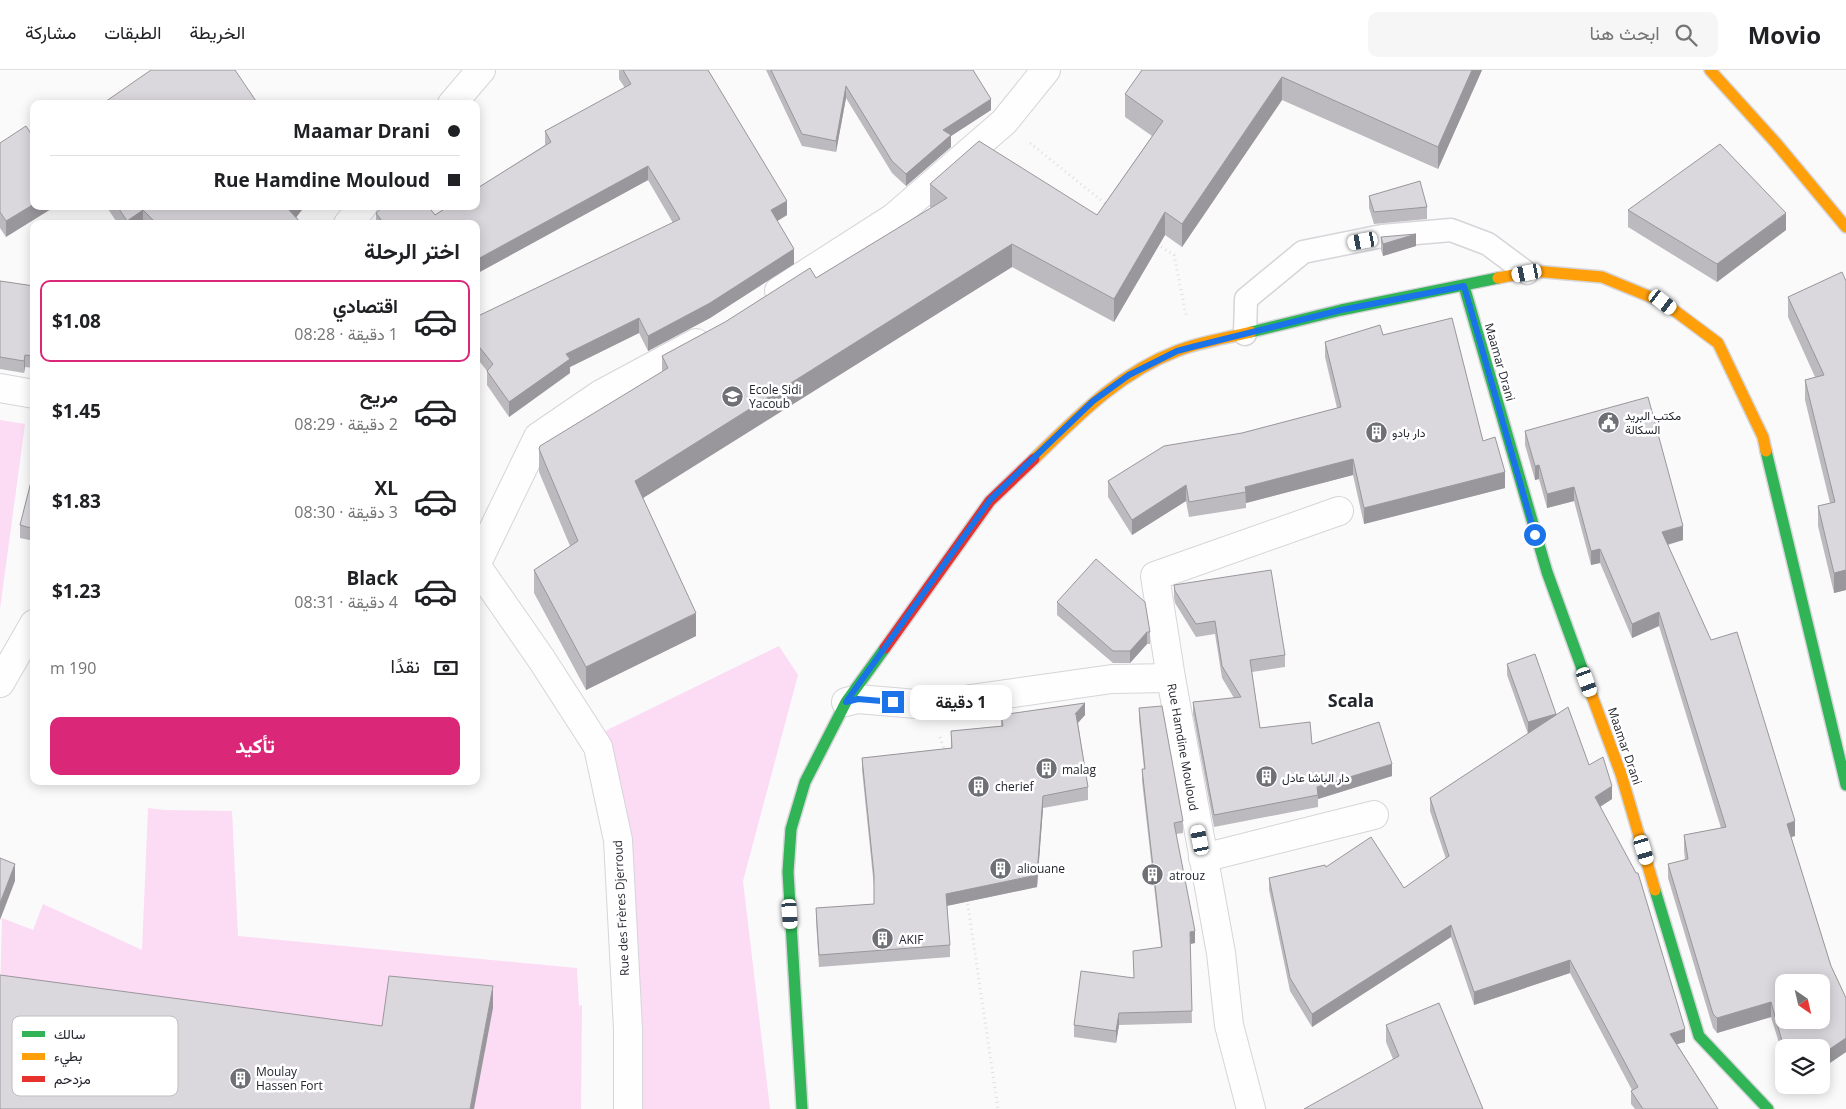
<!DOCTYPE html>
<html lang="ar">
<meta charset="utf-8">
<style>
body{margin:0;font-family:"Open Sans",Vazirmatn,sans-serif;background:#f6f6f6;color:#202124;direction:rtl;height:100vh;display:flex;flex-direction:column;font-size:19px;white-space:nowrap}
*{box-sizing:border-box;margin:0}
p{font-size:16px;color:#757577}
.icon{flex:none;width:28px;height:28px;fill:none;stroke:currentColor;stroke-width:2;stroke-linecap:round;stroke-linejoin:round}
.map{position:relative;flex:1;overflow:hidden;direction:ltr}
.details{position:absolute;left:30px;top:150px;width:450px;height:565px;display:flex;flex-direction:column;background:#fff;border-radius:10px;box-shadow:0 2px 12px #0003;direction:rtl}
.details>*{flex:none}
.guide{position:absolute;left:30px;top:30px;width:450px;height:110px;border-radius:10px;box-shadow:0 2px 12px #0003;direction:rtl;display:grid;align-content:center;height:110px;padding:0 20px;background:#fff}
.needle{width:32px;rotate:146deg}
.buttons{position:absolute;left:1775px;top:904px;display:grid;gap:10px}
.buttons a{display:grid;place-items:center;width:55px;height:55px;border-radius:10px;background:#fff;box-shadow:0 2px 12px #0003;font-size:25px}
.end{position:absolute;width:22px;height:22px;margin:-11px;border:6px solid #1a73e8;background:#fff;box-shadow:0 0 0 2px #fff}
.from{border-radius:50%}
.bubble{position:absolute;height:35px;border-radius:10px;background:#fff;box-shadow:0 2px 12px #0003;font-size:16px;font-weight:700;line-height:35px;text-align:center;direction:rtl}
.car{position:absolute;width:15px;height:30px;margin:-15px -8px;border-radius:6px;box-shadow:0 0 4px 1px #0007;background:linear-gradient(#fff 24%,#345 0 40%,#fff 0 76%,#345 0 86%,#fff 0)}
.guide b{display:flex;align-items:center;gap:18px;height:48px;font-size:19px}
.guide b+b{border-top:1px solid #e0e0e0}
.guide i{width:12px;height:12px;background:#202124}
ul{padding:0;list-style:none}
li{display:flex;align-items:center;gap:15px;height:82px;margin:0 10px 8px;padding:0 10px;border:2px solid transparent;border-radius:10px}
li div{flex:1}
li b{display:block;font-size:19px}
li em{font-style:normal;font-weight:700}
li.current{border-color:#db2777}
li>.icon{width:45px;height:45px;stroke-width:1.5}
h2{padding:0 20px;font-size:22px;line-height:60px}
.pay{display:flex;align-items:center;gap:12px;height:55px;padding:0 20px;font-size:19px}
.pay p{margin-inline-start:auto}
.button{display:flex;gap:10px;margin-top:auto;padding:10px 20px}
.button a{flex:1;height:58px;border-radius:10px;background:#db2777;color:#fff;font-size:20px;font-weight:700;line-height:58px;text-align:center}
header{display:flex;align-items:center;gap:30px;box-sizing:border-box;height:70px;padding:0 25px;background:#fff;border-bottom:1px solid #e0e0e0}
header strong{font-size:24px}
nav{display:flex;gap:28px;margin-inline-start:auto;font-size:18px}
.search{width:350px;height:45px;background:#f6f6f6;display:flex;align-items:center;gap:12px;box-sizing:border-box;padding:0 18px;border-radius:10px;color:#757577;font-size:19px}
.map>svg:first-child{display:block}
</style>
<header>
<strong>Movio</strong>
<div class="search"><svg class="icon" aria-label="search" viewBox="0 0 24 24"><circle cx="10" cy="10" r="6"/><path d="M15 15l6 6"/></svg>ابحث هنا</div>
<nav><a>الخريطة</a><a>الطبقات</a><a>مشاركة</a></nav>
</header>
<div class="map">
<svg width="1846" height="1039" viewBox="0 0 1846 1039">
<rect width="100%" height="100%" fill="#fafafa"/>
<g fill="#fcdbf5">
<polygon points="0,350 25,354 0,539"/>
<polygon points="779,576 798,605 743,811 770,1039 628,1039 599,664"/>
<polygon points="148,738 165,740 232,741 238,866 577,898 579,936 582,935 581,1039 474,1039 382,977 0,926 2,848 33,860 43,834 142,880"/>
</g>
<g fill="none" stroke-linecap="round" stroke-linejoin="round">
<defs>
<polyline id="lane" points="1245,264 1246,229 1303,182 1382,166 1451,160 1488,174 1527,203"/>
<g id="street">
<polyline points="452,34 481,0"/>
<polyline points="348,154 363,136"/>
<polyline points="779,221 893,148 1004,52 1046,0"/>
<polyline points="0,318 34,324"/>
<polyline points="476,495 538,367 601,324 696,273"/>
<polyline points="476,495 542,590 598,677 618,770 628,959 628,1039"/>
<polyline points="1171,608 1155,506 1339,441"/>
<polyline points="0,613 34,554"/>
<polyline points="846,632 858,629 928,635 1112,609 1171,608 1221,883 1229,955 1251,1039"/>
<polyline points="1203,788 1374,745"/>
</g>
<g id="fast">
<polyline points="1464,216 1547,502 1592,626"/>
<polyline points="1251,262 1341,240 1498,208"/>
<polyline points="1766,381 1846,715"/>
<polyline points="1655,820 1699,966 1768,1039"/>
<polyline points="802,1039 788,802 791,759 805,712 846,632 885,578"/>
</g>
<g id="slow">
<polyline points="1710,0 1776,73 1846,157"/>
<polyline points="1498,208 1534,201 1602,207 1663,232 1718,273 1763,367 1766,381"/>
<path d="M1034,389C1077,347 1119,303 1177,281C1200,272 1227,268 1251,262"/>
<polyline points="1592,626 1621,704 1655,820"/>
</g>
<polyline id="jam" points="885,578 990,431 1034,389"/>
</defs>
<use href="#lane" stroke="#d5d5da" stroke-width="25"/>
<use href="#street" stroke="#d5d5da" stroke-width="30"/>
<use href="#fast" stroke="#d5d5da" stroke-width="14"/>
<use href="#slow" stroke="#d5d5da" stroke-width="14"/>
<use href="#jam" stroke="#d5d5da" stroke-width="14"/>
<g stroke="#dfdfdf" stroke-width="3" stroke-dasharray="1 4" stroke-linecap="butt">
<polyline points="1030,73 1107,135"/>
<polyline points="1157,174 1174,185 1186,245"/>
<polyline points="940,667 945,682"/>
<polyline points="967,829 998,1039"/>
</g>
<use href="#lane" stroke="#fefefe" stroke-width="22"/>
<use href="#street" stroke="#fefefe" stroke-width="28"/>
<use href="#fast" stroke="#30b455" stroke-width="11"/>
<use href="#slow" stroke="#ff9f0a" stroke-width="11"/>
<use href="#jam" stroke="#e5322d" stroke-width="11"/>
</g>
<g fill="#bcbabe">
<polygon points="619,0 708,0 787,145 777,151 794,194 710,248 648,281 639,263 570,297 570,303 509,347 487,315 487,301 476,287 476,247 673,153 648,110 476,204 476,154 376,154 376,143 435,145 545,75 545,61 625,18 619,9"/>
<polygon points="766,0 973,0 991,40 951,66 951,77 906,116 892,103 846,28 836,82 802,76"/>
<polygon points="1142,0 1482,0 1438,99 1282,30 1182,177 1165,165 1114,252 1012,197 643,428 696,566 586,620 534,523 534,500 570,476 539,402 539,379 662,302 662,286 816,208 931,138 930,137 930,114 1097,145 1152,66 1125,47 1125,24"/>
<polygon points="34,68 6,167 0,158 0,73"/>
<polygon points="1369,126 1427,137 1427,149 1374,154 1369,138"/>
<polygon points="106,136 305,136 296,147 302,154 118,154"/>
<polygon points="1628,140 1786,160 1717,212 1628,157"/>
<polygon points="1381,167 1416,176 1383,186 1381,180"/>
<polygon points="0,211 34,216 34,298 25,297 24,303 0,299"/>
<polygon points="1846,211 1846,520 1834,523 1818,456 1818,436 1830,433 1805,330 1805,310 1815,307 1788,247 1788,227"/>
<polygon points="1383,265 1483,371 1505,418 1364,454 1353,405 1246,433 1246,438 1189,447 1186,431 1132,465 1108,427 1108,411 1242,363 1337,338 1325,287 1325,272"/>
<polygon points="1525,361 1683,470 1668,475 1795,766 1791,767 1831,896 1846,928 1846,982 1821,999 1821,978 1784,978 1784,989 1771,947 1717,963 1713,958 1668,808 1668,794 1685,790 1684,780 1684,765 1721,758 1659,556 1632,568 1600,493 1591,495 1574,431 1547,438 1539,409 1535,410 1525,375"/>
<polygon points="34,400 34,471 20,468 20,455"/>
<polygon points="1174,515 1285,585 1285,597 1252,602 1260,658 1312,674 1392,706 1318,729 1318,737 1214,757 1193,644 1193,632 1234,628 1222,608 1215,564 1196,567 1175,533 1174,527"/>
<polygon points="1057,532 1150,562 1150,574 1147,574 1130,593 1113,593 1057,545"/>
<polygon points="1507,594 1556,645 1612,729 1600,737 1685,972 1677,974 1718,1039 1635,1039 1631,1034 1631,1021 1632,1020 1570,903 1474,935 1451,867 1312,957 1290,921 1269,820 1269,808 1326,797 1404,818 1446,789 1430,741 1430,728 1528,664 1507,605"/>
<polygon points="1139,638 1183,751 1183,763 1176,764 1195,873 1190,874 1192,953 1119,955 1116,973 1074,967 1074,955 1133,908 1161,877 1142,711 1142,699 1144,699 1139,650"/>
<polygon points="1001,645 1085,645 1078,653 1088,717 1088,730 1043,738 1037,817 947,836 950,875 950,887 819,897 816,851 816,838 874,834 874,817 862,700 862,688 951,678 951,661 1001,656"/>
<polygon points="1386,955 1483,1039 1393,989 1386,972"/>
</g>
<g fill="#99979b">
<polygon points="1472,0 1482,0 1438,99 1438,77"/>
<polygon points="1282,7 1282,30 1182,177 1182,154"/>
<polygon points="846,16 846,28 836,82 836,71"/>
<polygon points="991,29 991,40 951,66 951,77 906,116 906,104 943,60"/>
<polygon points="648,96 648,110 476,204 476,190"/>
<polygon points="787,131 787,145 771,155 771,140"/>
<polygon points="34,134 34,136 56,136 6,167 6,151"/>
<polygon points="292,136 305,136 291,154 289,140"/>
<polygon points="143,140 143,154 127,154 127,151"/>
<polygon points="1165,142 1165,165 1114,252 1114,229"/>
<polygon points="1786,143 1786,160 1717,212 1717,194"/>
<polygon points="1416,164 1416,176 1383,186 1383,174"/>
<polygon points="1012,174 1012,197 635,433 635,411"/>
<polygon points="794,179 794,194 710,248 648,281 648,266"/>
<polygon points="639,248 639,263 570,297 570,303 509,347 509,332 566,284"/>
<polygon points="25,285 25,297 24,303 24,291"/>
<polygon points="1353,389 1353,405 1246,433 1245,417"/>
<polygon points="1539,395 1539,409 1535,410 1535,396"/>
<polygon points="1505,402 1505,418 1364,454 1364,438"/>
<polygon points="1186,415 1186,431 1132,465 1132,450"/>
<polygon points="1574,417 1574,431 1547,438 1547,424"/>
<polygon points="1683,456 1683,470 1662,476 1662,462"/>
<polygon points="1600,479 1600,493 1591,495 1591,481"/>
<polygon points="1846,500 1846,520 1834,523 1834,503"/>
<polygon points="1659,542 1659,556 1632,568 1632,554"/>
<polygon points="696,543 696,566 586,620 586,597"/>
<polygon points="1147,562 1147,574 1130,593 1130,581"/>
<polygon points="1085,633 1085,645 1075,656 1075,644"/>
<polygon points="1556,644 1556,655 1528,664 1528,652"/>
<polygon points="1392,694 1392,706 1318,729 1317,717"/>
<polygon points="1612,716 1612,729 1595,740 1595,727"/>
<polygon points="1043,726 1043,738 1037,817 946,836 946,824"/>
<polygon points="1795,751 1795,766 1787,768 1787,754"/>
<polygon points="15,794 15,811 0,850 0,833"/>
<polygon points="1451,855 1451,867 1312,957 1312,944"/>
<polygon points="1195,861 1195,873 1190,874 1190,862"/>
<polygon points="1570,890 1570,903 1474,935 1474,922"/>
<polygon points="493,916 493,938 474,1039 470,1039"/>
<polygon points="1771,932 1771,947 1717,963 1717,948"/>
<polygon points="1119,943 1119,955 1116,973 1116,961"/>
<polygon points="1685,959 1685,972 1670,976 1670,964"/>
<polygon points="1846,968 1846,982 1821,999 1821,985"/>
<polygon points="1801,972 1801,978 1792,978"/>
</g>
<g fill="#dbd8dd" stroke="#99979b" fill-rule="evenodd">
<polygon points="151,0 235,0 258,34 102,34"/>
<polygon points="623,0 708,0 787,131 771,140 794,179 710,233 648,266 639,248 566,284 570,289 509,332 487,301 493,294 476,273 476,247 680,149 648,96 476,190 476,154 384,154 376,143 384,136 428,136 435,145 449,136 476,136 476,119 551,72 545,61 631,14"/>
<polygon points="771,0 973,0 991,29 943,60 951,65 906,104 892,91 846,16 836,71 802,64"/>
<polygon points="1142,0 1472,0 1438,77 1282,7 1182,154 1165,142 1114,229 1012,174 635,411 696,543 586,597 534,500 578,471 539,379 540,376 668,298 662,286 725,252 810,198 816,208 947,128 930,114 979,71 1097,145 1163,51 1125,24"/>
<polygon points="26,56 34,68 34,134 6,151 0,142 0,73"/>
<polygon points="1720,74 1786,143 1717,194 1628,140"/>
<polygon points="1420,111 1427,137 1374,142 1369,126"/>
<polygon points="117,136 292,136 289,140 302,154 157,154 143,140 127,151"/>
<polygon points="1416,164 1383,174 1381,167"/>
<polygon points="1842,202 1846,211 1846,500 1834,503 1818,436 1835,432 1805,310 1824,305 1788,227"/>
<polygon points="0,211 34,216 34,286 25,285 24,291 0,287"/>
<polygon points="1452,248 1483,371 1495,367 1505,402 1364,438 1353,389 1245,417 1246,422 1189,432 1186,415 1132,450 1108,411 1164,376 1242,363 1341,337 1325,272 1380,255 1383,265"/>
<path d="M1648,327L1683,456L1662,462L1711,570L1737,562L1795,751L1787,754L1831,896L1846,928V968L1821,985V978H1804L1801,972L1792,978H1784L1771,932L1717,948L1713,944L1668,794L1688,789L1684,765L1726,757L1659,542L1632,554L1600,479L1591,481L1574,417L1547,424L1539,395L1535,396L1525,361ZM1784,912H1821V950H1784Z"/>
<polygon points="34,400 34,459 20,455"/>
<polygon points="1096,489 1145,532 1150,562 1147,562 1130,581 1113,581 1057,532"/>
<polygon points="1271,500 1285,585 1250,590 1260,658 1310,652 1312,674 1379,652 1392,694 1317,717 1318,725 1214,745 1193,632 1241,627 1222,596 1215,551 1196,554 1175,521 1174,515"/>
<polygon points="1535,584 1556,644 1528,652 1507,594"/>
<polygon points="1085,633 1075,644 1076,644 1088,717 1043,726 1037,805 946,824 950,875 819,885 816,838 874,834 874,805 862,688 952,678 951,661 1003,656 1001,645"/>
<polygon points="1162,636 1183,751 1174,753 1195,861 1190,862 1192,941 1119,943 1116,961 1074,955 1081,901 1134,908 1133,881 1162,877 1142,699 1145,699 1139,638"/>
<polygon points="1568,637 1589,695 1603,687 1612,716 1595,727 1636,803 1638,803 1685,959 1670,964 1718,1039 1643,1039 1631,1021 1638,1017 1570,890 1474,922 1451,855 1312,944 1290,908 1269,808 1325,795 1326,797 1371,767 1404,818 1449,786 1430,728"/>
<polygon points="0,788 15,794 0,833"/>
<polygon points="0,905 382,956 389,906 493,916 470,1039 0,1039"/>
<polygon points="1439,933 1483,1039 1304,1039 1399,986 1386,955"/>
</g>
<g fill="none" stroke-linecap="round" stroke-linejoin="round">
<polyline stroke="#1a73e8" stroke-width="6" points="893,632 858,629 846,632 990,430 1093,331 1129,305 1177,281 1192,277 1341,240 1464,216 1535,465"/>
</g>
<defs>
<symbol id="school-disc" viewBox="-11 -11 22 22"><circle r="9.5" fill="#6e7075" stroke="#fff"/><path d="M0-5L7-2L0 1L-7-2ZM-4 1L0 2.5L4 1V4Q0 6-4 4Z" fill="#fff"/></symbol>
<symbol id="civic-disc" viewBox="-11 -11 22 22"><circle r="9.5" fill="#6e7075" stroke="#fff"/><path d="M-.6-6.5H3V-4.5H.6V-3L4-1V1h2V6H-6V1h2V-1L-.6-3ZM-1.2 2.5V6h2.4V2.5Z" fill="#fff"/></symbol>
<symbol id="building-disc" viewBox="-11 -11 22 22"><circle r="9.5" fill="#6e7075" stroke="#fff"/><path d="M-4-6H4V6H1V3H-1V6H-4ZM-2.5-4.3h1.7v1.8h-1.7ZM.8-4.3h1.7v1.8H.8ZM-2.5-1h1.7V.8h-1.7ZM.8-1h1.7V.8H.8Z" fill="#fff"/></symbol>
</defs>
<g fill-rule="evenodd">
<use href="#school-disc" x="720" y="314" width="25" height="25"/>
<use href="#civic-disc" x="1596" y="340" width="25" height="25"/>
<use href="#building-disc" x="1364" y="350" width="25" height="25"/>
<use href="#building-disc" x="1034" y="686" width="25" height="25"/>
<use href="#building-disc" x="1254" y="694" width="25" height="25"/>
<use href="#building-disc" x="966" y="704" width="25" height="25"/>
<use href="#building-disc" x="988" y="786" width="25" height="25"/>
<use href="#building-disc" x="1140" y="792" width="25" height="25"/>
<use href="#building-disc" x="870" y="856" width="25" height="25"/>
<use href="#building-disc" x="228" y="996" width="25" height="25"/>
</g>
<g text-anchor="middle" dominant-baseline="central" stroke-width="5" stroke-linejoin="round" paint-order="stroke">
<g font-size="12" fill="#23252e" stroke="#fff">
<text transform="translate(1500 292) rotate(74)">Maamar Drani</text>
<text transform="translate(1625 676) rotate(71)">Maamar Drani</text>
<text transform="translate(1183 677) rotate(80)">Rue Hamdine Mouloud</text>
<text transform="translate(621 838) rotate(-93)">Rue des Frères Djerroud</text>
</g>
<g font-size="12" fill="#23252e" stroke="#fff" text-anchor="start">
<text x="749" y="319">Ecole Sidi<tspan x="749" dy="14">Yacoub</tspan></text>
<text x="1625" y="345">مكتب البريد<tspan x="1625" dy="14">السكالة</tspan></text>
<text x="1392" y="362">دار بادو</text>
<text x="1062" y="699">malag</text>
<text x="1282" y="707">دار الباشا عادل</text>
<text x="995" y="716">cherief</text>
<text x="1017" y="798">aliouane</text>
<text x="1169" y="805">atrouz</text>
<text x="899" y="869">AKIF</text>
<text x="256" y="1001">Moulay<tspan x="256" dy="14">Hassen Fort</tspan></text>
</g>
<g font-size="18" font-weight="bold" fill="#23252e" stroke="#fff">
<text x="1351" y="630">Scala</text>
</g>
</g>
<rect x="12" y="946" width="166" height="80" rx="8" fill="#fff" stroke="#bdbec0" stroke-width="1"/>
<rect x="22" y="961" width="23" height="6" fill="#30b455"/>
<rect x="22" y="983" width="23" height="7" fill="#ff9f0a"/>
<rect x="22" y="1006" width="23" height="6" fill="#e5322d"/>
<g font-size="14" fill="#23252e">
<text x="54" y="969">سالك</text>
<text x="54" y="991">بطيء</text>
<text x="54" y="1014">مزدحم</text>
</g>
</svg>
<div class="buttons">
<a><svg class="needle" viewBox="-14 -14 28 28"><path d="M0-13l5 13h-10z" fill="#e53935"/><path d="M0 13l5-13h-10z" fill="#757577"/></svg></a>
<a><svg class="icon" aria-label="layers" viewBox="0 0 24 24"><path d="M12 4l9 5-9 5-9-5zM3 14l9 5 9-5"/></svg></a>
</div>
<i class="end from" style="left:1535px;top:465px"></i>
<i class="end" style="left:893px;top:632px"></i>
<div class="bubble" style="left:910px;top:615px;width:102px">1 دقيقة</div>
<i class="car" style="left:1363px;top:171px;rotate:260deg"></i>
<i class="car" style="left:1527px;top:203px;rotate:259deg"></i>
<i class="car" style="left:1663px;top:232px;rotate:127deg"></i>
<i class="car" style="left:1587px;top:612px;rotate:160deg"></i>
<i class="car" style="left:1200px;top:770px;rotate:349deg"></i>
<i class="car" style="left:1644px;top:780px;rotate:163deg"></i>
<i class="car" style="left:790px;top:844px;rotate:176deg"></i>
<div class="guide">
<b><i class="from"></i>Maamar Drani</b>
<b><i></i>Rue Hamdine Mouloud</b>
</div>
<section class="details">
<h2>اختر الرحلة</h2>
<ul>
<li class="current"><svg class="icon" aria-label="car" viewBox="0 0 24 24"><path d="M5 17H2v-5l4-1 3-4h7l3 4 3 1v5h-3M9 17h6M6 11h13"/><circle cx="7" cy="17" r="2"/><circle cx="17" cy="17" r="2"/></svg><div><b>اقتصادي</b><p>1 دقيقة · 08:28</p></div><em>$1.08</em></li>
<li><svg class="icon" aria-label="car" viewBox="0 0 24 24"><path d="M5 17H2v-5l4-1 3-4h7l3 4 3 1v5h-3M9 17h6M6 11h13"/><circle cx="7" cy="17" r="2"/><circle cx="17" cy="17" r="2"/></svg><div><b>مريح</b><p>2 دقيقة · 08:29</p></div><em>$1.45</em></li>
<li><svg class="icon" aria-label="car" viewBox="0 0 24 24"><path d="M5 17H2v-5l4-1 3-4h7l3 4 3 1v5h-3M9 17h6M6 11h13"/><circle cx="7" cy="17" r="2"/><circle cx="17" cy="17" r="2"/></svg><div><b>XL</b><p>3 دقيقة · 08:30</p></div><em>$1.83</em></li>
<li><svg class="icon" aria-label="car" viewBox="0 0 24 24"><path d="M5 17H2v-5l4-1 3-4h7l3 4 3 1v5h-3M9 17h6M6 11h13"/><circle cx="7" cy="17" r="2"/><circle cx="17" cy="17" r="2"/></svg><div><b>Black</b><p>4 دقيقة · 08:31</p></div><em>$1.23</em></li>
</ul>
<div class="pay"><svg class="icon" aria-label="cash" viewBox="0 0 24 24"><path d="M3 7h18v10H3z"/><circle cx="12" cy="12" r="2"/></svg>نقدًا<p>190 m</p></div>
<div class="button"><a>تأكيد</a></div>
</section>
</div>
